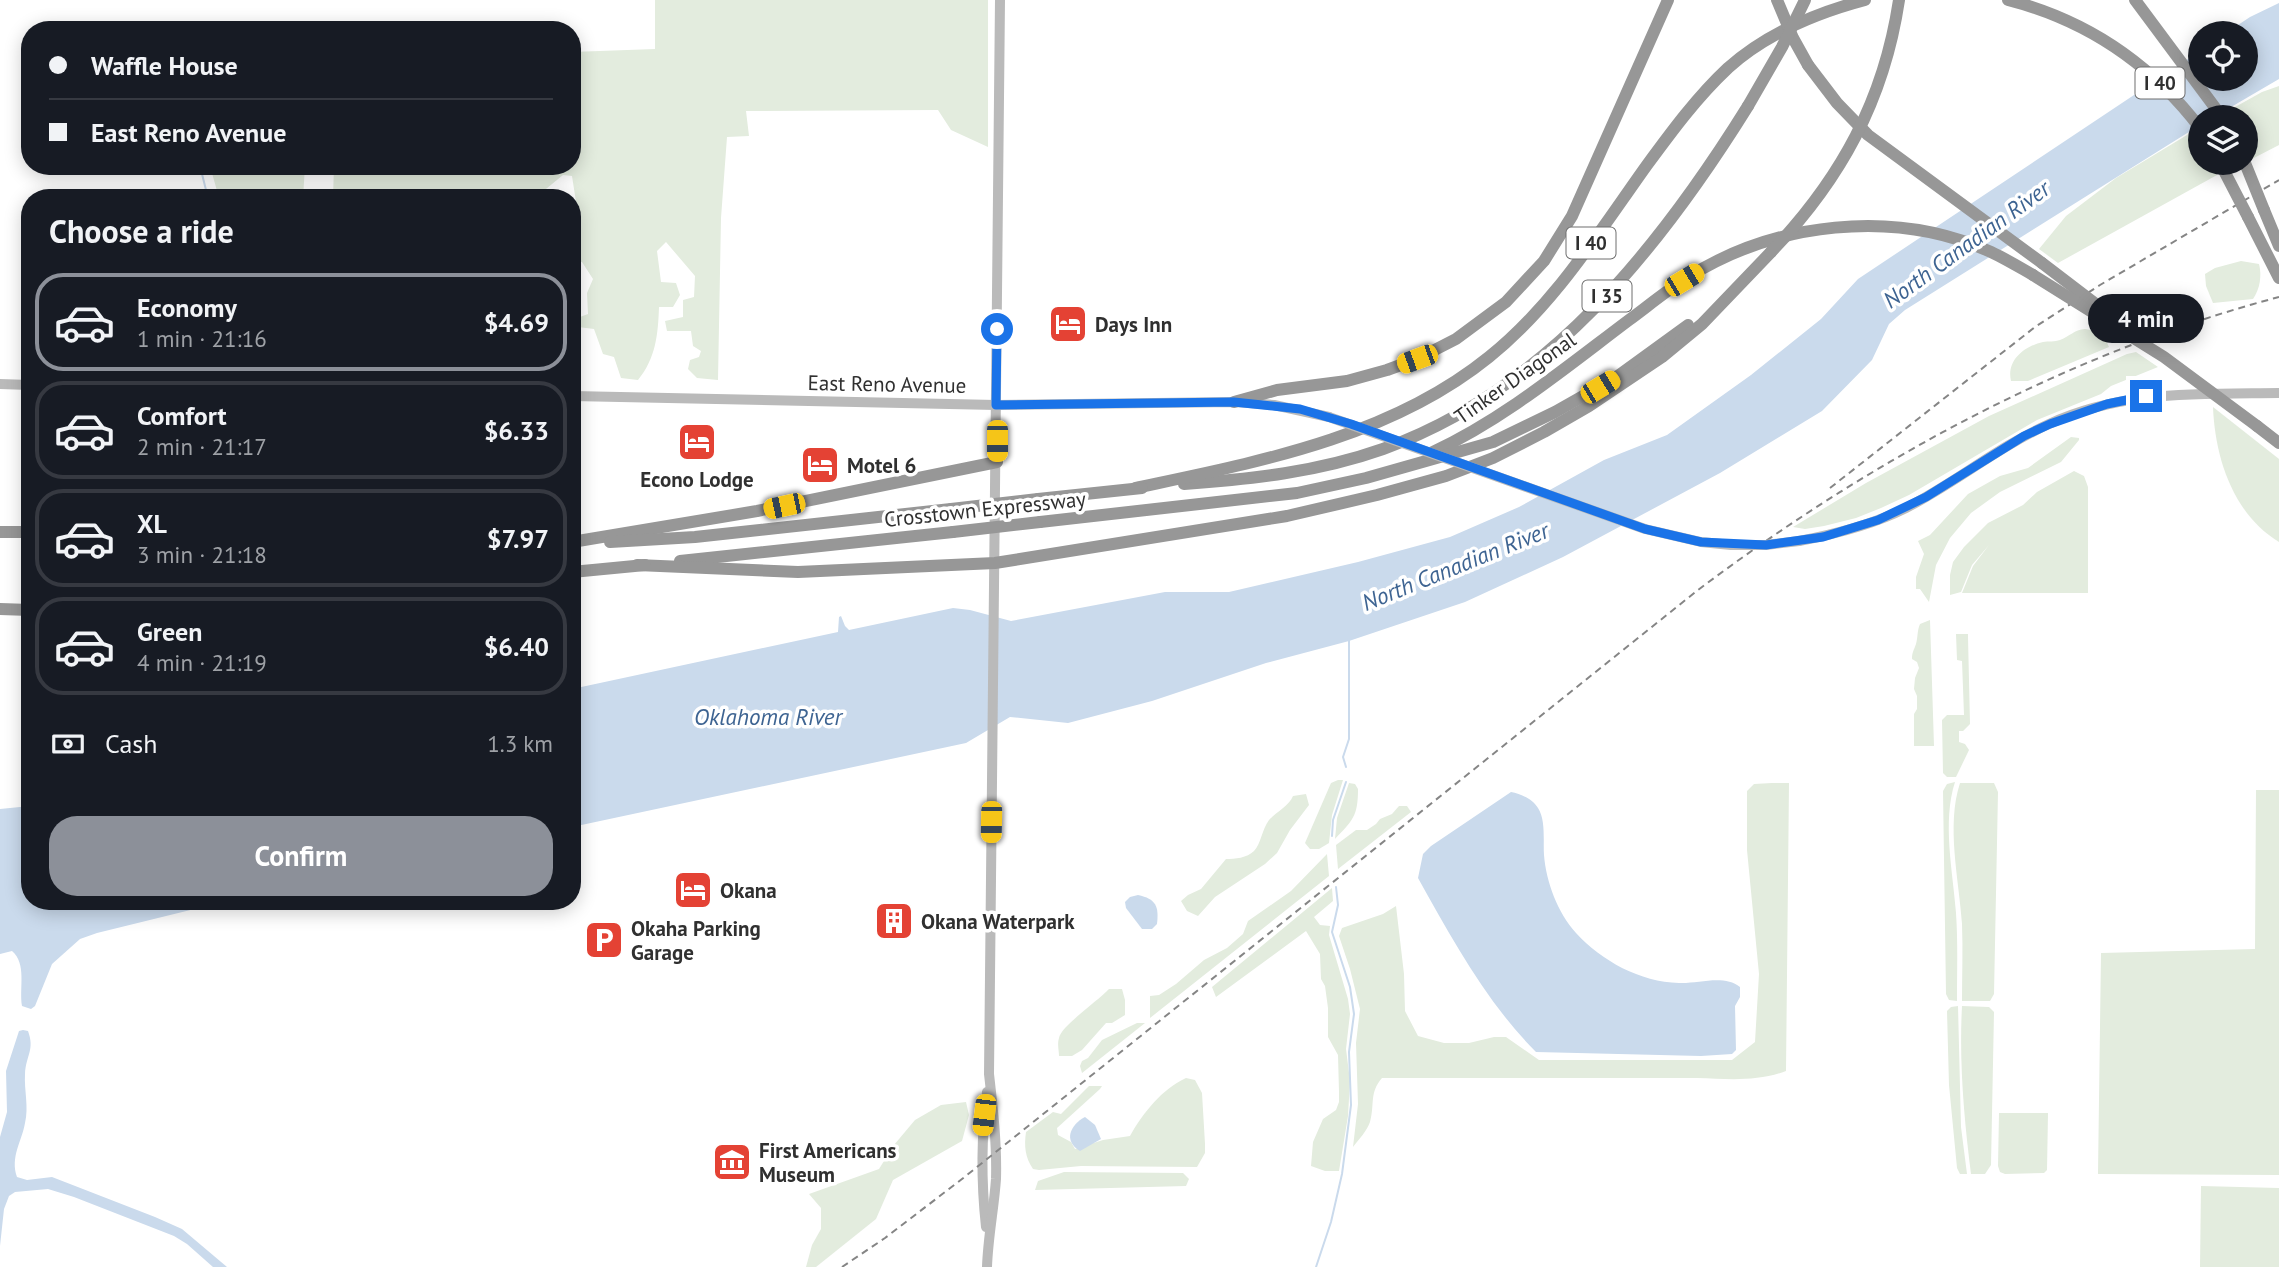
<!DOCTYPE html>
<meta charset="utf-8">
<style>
body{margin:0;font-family:"PT Sans",sans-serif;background:#242831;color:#f1f3f6;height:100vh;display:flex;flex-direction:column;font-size:26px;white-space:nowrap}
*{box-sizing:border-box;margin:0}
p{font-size:23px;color:#9ea1a6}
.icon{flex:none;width:38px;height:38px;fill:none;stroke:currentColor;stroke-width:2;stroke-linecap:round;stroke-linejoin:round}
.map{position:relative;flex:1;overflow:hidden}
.panel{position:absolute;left:21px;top:189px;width:560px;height:721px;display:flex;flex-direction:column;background:#171b24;border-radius:28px;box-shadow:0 4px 18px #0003}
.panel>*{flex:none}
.top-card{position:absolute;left:21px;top:21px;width:560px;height:154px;border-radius:28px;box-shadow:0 4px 18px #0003;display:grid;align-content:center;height:154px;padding:0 28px;background:#171b24}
.fabs{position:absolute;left:2188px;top:21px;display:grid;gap:14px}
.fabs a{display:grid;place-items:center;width:70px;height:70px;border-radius:50%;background:#171b24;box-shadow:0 4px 18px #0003;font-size:35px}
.end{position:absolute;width:32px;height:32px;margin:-16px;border:9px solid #1a73e8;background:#fff;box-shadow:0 0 0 4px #fff}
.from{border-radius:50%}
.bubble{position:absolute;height:49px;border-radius:24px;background:#171b24;box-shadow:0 4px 18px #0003;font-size:23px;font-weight:700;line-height:49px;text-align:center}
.car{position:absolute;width:21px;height:42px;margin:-21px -10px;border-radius:9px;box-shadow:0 0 5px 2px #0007;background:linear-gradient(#f5c518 24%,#345 0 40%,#f5c518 0 76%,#345 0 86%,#f5c518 0)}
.top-card b{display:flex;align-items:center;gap:24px;height:66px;font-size:26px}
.top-card b+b{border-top:2px solid #363941}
.top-card i{width:18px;height:18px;background:#f1f3f6}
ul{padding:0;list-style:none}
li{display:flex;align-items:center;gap:21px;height:98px;margin:0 14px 10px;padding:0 14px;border:4px solid #363941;border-radius:28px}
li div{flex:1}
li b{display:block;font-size:26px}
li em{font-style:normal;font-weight:700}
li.selected{border-color:#8c9099}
li>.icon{width:63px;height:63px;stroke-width:1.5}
h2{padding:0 28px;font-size:32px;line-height:84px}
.pay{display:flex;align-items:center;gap:18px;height:77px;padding:0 28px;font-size:26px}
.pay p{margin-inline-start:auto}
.button{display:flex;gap:14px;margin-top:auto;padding:14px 28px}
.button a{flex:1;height:80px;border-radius:28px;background:#8c9099;color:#fff;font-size:28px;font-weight:700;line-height:80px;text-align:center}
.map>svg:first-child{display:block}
</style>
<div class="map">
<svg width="2279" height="1267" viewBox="0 0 2279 1267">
<rect width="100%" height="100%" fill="#fff"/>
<g fill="#e3ecde">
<path d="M655,0H988V147L951,130L938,110L746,111L749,136L727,137L721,218L718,380L697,378L688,369L690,360L699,357L701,351L693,346L691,331H667L665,321L683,317V300L694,297L695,276L666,242L657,251L661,282L676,283L680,295L673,307H659C658,334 656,358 638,380L621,378L614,357L603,354L594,329L578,327L580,317L588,314L587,293L593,279L582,262L574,261L572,258V237L580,228L572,176L563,175L535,198H511L506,192L481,194L478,198H333L334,166H572V52L655,49Z"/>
<polygon points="2279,86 2279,145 2250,160 2245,149 2245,117 2231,117 2228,111 2262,92"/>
<polygon points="2192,132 2200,145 2200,163 2210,163 2217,175 2058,263 2039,249 2066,216 2116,178"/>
<polygon points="210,166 305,166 303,198 219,198"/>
<path d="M2241,261L2259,264C2262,275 2260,289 2253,299L2213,303L2206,286L2205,274L2215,268Z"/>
<path d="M2085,329C2099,331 2104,334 2109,347L2028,381H2011C2006,360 2025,346 2043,342C2048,341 2055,342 2060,340C2070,336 2074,330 2085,329Z"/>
<polygon points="2136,352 2158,367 2111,386 2101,394 2037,420 1909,495 1881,508 1856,518 1824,526 1805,529 1793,527 1866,483 1989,416 2127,354"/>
<path d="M2213,407L2279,459V542C2233,514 2215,458 2213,407Z"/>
<polygon points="2071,437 2079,438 2079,440 2061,462 2000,492 1971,513 1950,538 1936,565 1929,602 1920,589 1916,589 1916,577 1924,554 1918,541 1930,535 1968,494 2000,476 2028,468"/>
<polygon points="2074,471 2084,476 2088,487 2088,593 1962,593 1973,566 1989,545 1972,565 1961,592 1950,595 1950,575 1953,562 1964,547 1988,523 2023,505 2037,492"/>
<path d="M1930,620L1934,746H1914V714L1917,709V696L1914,689L1915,678L1919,668L1917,662L1912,659C1912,652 1914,650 1916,644C1918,637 1917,631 1920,624Z"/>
<polygon points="1956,634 1968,634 1968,637 1970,724 1963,731 1959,731 1959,742 1965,744 1969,750 1956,777 1947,777 1943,773 1942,720 1947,715 1964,715 1962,661 1957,660"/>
<polygon points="1338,780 1343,780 1332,815 1329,843 1319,849 1310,849 1305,843 1331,783"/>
<path d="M1955,782C1942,822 1953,872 1956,913C1958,942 1957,972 1957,1001L1949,1000L1946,994L1943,791L1947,784Z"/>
<path d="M1349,783L1355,784L1358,789C1358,816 1353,820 1335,839L1337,818Z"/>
<path d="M1772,783H1789L1786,1071C1757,1082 1728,1079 1697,1078H1382C1369,1093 1375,1104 1370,1122C1367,1131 1359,1139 1353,1147L1358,1104L1356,1043L1360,1009L1350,969L1339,936L1342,928L1383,914L1396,906L1404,974L1405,1011L1418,1036L1444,1043H1469L1494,1037H1506L1539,1060H1732L1755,1042L1759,974L1747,850V791L1754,784Z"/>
<path d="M1960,783H1994L1998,792L1994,994L1990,1001H1962C1962,975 1963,950 1962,924C1959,879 1946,826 1960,783Z"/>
<polygon points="2256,790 2279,790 2279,1175 2098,1174 2101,953 2255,949"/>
<path d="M1306,794L1309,805L1290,830L1277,853L1265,864L1215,897L1198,916L1187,911L1181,901L1188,895L1201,889L1226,859C1235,859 1247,858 1254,851C1261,844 1262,829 1269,820C1276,812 1289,806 1293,796Z"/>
<polygon points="1399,806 1407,806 1411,812 1338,869 1336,845 1356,830 1367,830 1376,824 1380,819 1392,814"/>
<polygon points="1327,854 1329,876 1150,1018 1150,996 1159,995 1176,984 1204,960 1227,948 1243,934 1248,921 1291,891"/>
<polygon points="1332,888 1333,901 1314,917 1320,925 1330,926 1329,935 1348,999 1350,1014 1346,1049 1350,1081 1348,1116 1339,1171 1325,1171 1311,1166 1313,1142 1323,1119 1336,1110 1339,1102 1339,1092 1338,1055 1328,1037 1328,1008 1325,986 1321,979 1320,954 1306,931 1216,997 1212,987"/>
<path d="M1109,989H1122L1125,1000V1015L1112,1023H1106L1082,1050L1072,1056H1059C1059,1050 1057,1044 1059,1038C1061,1026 1098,1001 1109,989Z"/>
<polygon points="1958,1006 1961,1127 1967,1174 1960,1174 1957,1168 1949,1085 1947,1011 1951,1007"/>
<path d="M1962,1006L1989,1007L1994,1012L1991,1165L1985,1174H1971C1964,1119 1959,1062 1962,1006Z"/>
<polygon points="1137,1023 1145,1023 1082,1073 1080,1066 1082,1061 1088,1058 1102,1040"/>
<path d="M1186,1078L1195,1080L1202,1093L1205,1144V1153L1197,1167L1081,1166L1039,1170L1033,1169C1025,1157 1024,1146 1026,1132L1053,1112L1061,1114L1089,1086H1102L1100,1089L1057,1128L1058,1135L1071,1142L1075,1149L1103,1140L1130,1136C1143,1113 1162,1089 1186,1078Z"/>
<polygon points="966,1102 969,1115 962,1141 893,1180 876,1219 816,1267 806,1267 812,1245 821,1229 821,1208 809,1194 879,1169 894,1145 915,1120 941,1105"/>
<polygon points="1999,1113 2048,1113 2047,1170 2044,1173 2005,1174 2000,1172 1998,1166"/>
<polygon points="1064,1172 1183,1173 1189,1179 1186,1186 1035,1190 1038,1181"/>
<polygon points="2201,1186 2279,1188 2279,1267 2200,1267"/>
</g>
<g fill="#cadaec">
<polygon points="2279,3 2279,79 2214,117 2200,117 2200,125 1905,310 1889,324 1872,360 1822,411 1720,473 1563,557 1465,602 1349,641 1266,663 1152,701 1068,723 1010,717 966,743 572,827 572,689 838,632 839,617 841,616 845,626 849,630 953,608 970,610 1011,621 1165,592 1229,592 1358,562 1450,537 1519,507 1604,460 1667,435 1751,375 1821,319 1858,279 2200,51 2200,79 2245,79 2245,33 2226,33 2250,17"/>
<path d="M1511,792C1521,794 1533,799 1538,808C1546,820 1543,841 1544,855C1546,882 1558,913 1576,933C1602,961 1640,982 1679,983C1698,984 1724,974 1740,987V997L1735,1006L1736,1050L1732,1054L1701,1056L1536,1052C1487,1003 1452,939 1418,878L1423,854L1431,846Z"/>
<path d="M30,806V901H227L97,933L80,939L52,964L35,1006L31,1009L22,1006C19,987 27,964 12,951L0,954V809Z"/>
<path d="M1138,895C1156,899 1159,906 1157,924L1152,929H1142L1126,908L1125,902L1130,897Z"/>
<path d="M23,1030L28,1031C35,1050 26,1055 25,1074C24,1090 29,1107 25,1123C22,1141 10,1157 17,1177L27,1180L52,1177L155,1217L182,1229L227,1267H213L187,1244L174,1236L74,1197L48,1189L15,1192L9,1196L4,1209L0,1246V1137L7,1112L6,1071L19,1031Z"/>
<path d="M1085,1117L1095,1125L1101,1139L1080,1151C1063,1141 1070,1125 1085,1117Z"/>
</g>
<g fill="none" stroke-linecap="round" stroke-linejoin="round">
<g stroke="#cadaec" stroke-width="2">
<polyline points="200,166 208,198"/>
<polyline points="1346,767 1343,757 1349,739 1349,640"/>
<polyline points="1332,836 1333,820 1346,782"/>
<polyline points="1316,1267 1331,1222 1342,1174 1351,1105 1349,1052 1354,1014 1350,987 1332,932 1338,905 1336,887"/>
</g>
<g stroke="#bababa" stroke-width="10">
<polyline points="0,384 30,385"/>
<polyline points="572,396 996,405 1234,402 1274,405 1329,417"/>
<path d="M1799,541C1836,534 1872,525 1906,508C1955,483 1998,447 2049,424C2122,390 2200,394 2279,393"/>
<path d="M986,1227C981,1181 981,1138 987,1092"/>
<path d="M987,1267C988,1237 994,1208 996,1179C997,1144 993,1109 989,1074L1000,0"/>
</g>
<g stroke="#979797" stroke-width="12">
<path d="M2008,0C2086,20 2151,64 2200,128"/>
<polyline points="2135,0 2222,117"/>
<polyline points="1808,65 1837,103 1868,135 2042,263"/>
<polyline points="2264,210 2279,246"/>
<polyline points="2248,217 2279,278"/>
<polyline points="1234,402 1277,390 1347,381 1387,370 1417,359 1456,339 1506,302 1544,261 1572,216 1668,0"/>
<polyline points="2257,426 2279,443"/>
<path d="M1431,453C1504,419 1565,368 1629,320C1648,306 1666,291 1685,279C1774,222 1894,208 1991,252C2006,259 2019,267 2033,275"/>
<path d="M1184,484C1252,479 1318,472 1383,449C1547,390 1659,249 1748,106"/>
<path d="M1135,488C1257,462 1389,438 1489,357C1554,305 1599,232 1647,165C1672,131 1697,97 1728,68C1766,34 1816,13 1865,0"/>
<polyline points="1038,499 1142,488"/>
<polyline points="1040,522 1297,493 1366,478 1493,442 1555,412 1615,378 1688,325"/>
<polyline points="0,532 30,532"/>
<polyline points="572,542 757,511 997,462"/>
<polyline points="610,542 695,537 951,509"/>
<polyline points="680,561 953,532"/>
<polyline points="637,565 798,572 995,563 1287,516 1377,495 1446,476 1493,458 1544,432 1589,406 1662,357 1702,324 1771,252"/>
<polyline points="572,572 645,565"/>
<polyline points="0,609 30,610"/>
</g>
<g stroke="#858585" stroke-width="2" stroke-dasharray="7 5" stroke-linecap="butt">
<polyline points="1830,488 2035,327 2100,285 2279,180"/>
<path d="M842,1267L885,1238L962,1179L1698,590C1872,459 2068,353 2279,297"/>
</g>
<polyline stroke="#bababa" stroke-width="10" points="1329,417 1645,529 1701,542 1731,545 1766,545 1799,541"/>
<g stroke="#979797" stroke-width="12">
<polyline points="1777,0 1793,38 1808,65"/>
<polyline points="1748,106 1782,47 1805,0"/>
<polyline points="2220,163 2248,217"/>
<polyline points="2245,163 2264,210"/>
<path d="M1771,252C1841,179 1884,100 1899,0"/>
<polyline points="2042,263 2097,305"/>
<polyline points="2033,275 2164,357 2257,426"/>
<polyline points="951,509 1038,499"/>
<polyline points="953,532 1040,522"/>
</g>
</g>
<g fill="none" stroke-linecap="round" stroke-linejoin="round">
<polyline stroke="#1a73e8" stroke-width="9" points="997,329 996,405 1234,402 1300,409 1351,424 1645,529 1701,542 1766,545 1823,537 1878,520 1926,497 2024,436 2050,424 2107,404 2146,396"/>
</g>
<defs>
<symbol id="hotel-square" viewBox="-11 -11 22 22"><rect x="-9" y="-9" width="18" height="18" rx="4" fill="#e44234" stroke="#fff"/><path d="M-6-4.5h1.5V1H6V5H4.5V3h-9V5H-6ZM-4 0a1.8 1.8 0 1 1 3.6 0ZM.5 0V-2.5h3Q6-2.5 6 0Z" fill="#fff"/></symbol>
<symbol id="building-square" viewBox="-11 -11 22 22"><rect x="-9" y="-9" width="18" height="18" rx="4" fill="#e44234" stroke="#fff"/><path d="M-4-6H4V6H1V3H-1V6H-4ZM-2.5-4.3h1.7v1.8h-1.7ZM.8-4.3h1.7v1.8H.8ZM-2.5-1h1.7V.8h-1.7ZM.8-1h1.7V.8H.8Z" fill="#fff"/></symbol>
<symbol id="parking-square" viewBox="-11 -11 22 22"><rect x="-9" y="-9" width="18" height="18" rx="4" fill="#e44234" stroke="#fff"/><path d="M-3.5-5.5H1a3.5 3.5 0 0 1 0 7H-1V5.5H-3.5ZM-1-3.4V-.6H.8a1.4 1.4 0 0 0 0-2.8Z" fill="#fff"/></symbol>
<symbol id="museum-square" viewBox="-11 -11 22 22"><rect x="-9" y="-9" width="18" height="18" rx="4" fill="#e44234" stroke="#fff"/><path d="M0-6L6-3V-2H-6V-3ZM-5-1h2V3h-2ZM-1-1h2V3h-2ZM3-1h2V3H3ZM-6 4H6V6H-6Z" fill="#fff"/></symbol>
</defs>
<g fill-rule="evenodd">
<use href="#hotel-square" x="1046" y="302" width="44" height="44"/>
<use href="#hotel-square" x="675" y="420" width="44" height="44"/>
<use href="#hotel-square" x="798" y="443" width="44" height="44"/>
<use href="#hotel-square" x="671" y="868" width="44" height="44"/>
<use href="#building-square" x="872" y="899" width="44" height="44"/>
<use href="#parking-square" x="582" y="918" width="44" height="44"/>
<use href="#museum-square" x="710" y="1140" width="44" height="44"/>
</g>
<g text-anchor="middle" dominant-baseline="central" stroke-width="7" stroke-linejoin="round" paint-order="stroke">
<g fill="#fff" stroke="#6e6e6e" stroke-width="2">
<rect x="2135.5" y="67.5" width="49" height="31" rx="5"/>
<rect x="1566.5" y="227.5" width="49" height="31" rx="5"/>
<rect x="1582.5" y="280.5" width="49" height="31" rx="5"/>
</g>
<g font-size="19" font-weight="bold" fill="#303030">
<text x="2160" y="83">I 40</text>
<text x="1591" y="243">I 40</text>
<text x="1607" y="296">I 35</text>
</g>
<g font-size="21" font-weight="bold" fill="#303030" stroke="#fff" text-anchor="start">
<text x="1095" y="324">Days Inn</text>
<text x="847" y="465">Motel 6</text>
<text x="697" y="479" text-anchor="middle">Econo Lodge</text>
<text x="720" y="890">Okana</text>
<text x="921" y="921">Okana Waterpark</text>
<text x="631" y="928">Okaha Parking<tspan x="631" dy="24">Garage</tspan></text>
<text x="759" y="1150">First Americans<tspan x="759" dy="24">Museum</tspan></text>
</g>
<g font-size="21" fill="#303030" stroke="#fff">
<text transform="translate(1515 378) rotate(-35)">Tinker Diagonal</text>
<text transform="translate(887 384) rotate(1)">East Reno Avenue</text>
<text transform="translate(985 509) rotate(-6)">Crosstown Expressway</text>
</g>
<g font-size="23" font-style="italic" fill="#3e6492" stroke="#fff">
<text transform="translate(1966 244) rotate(-36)">North Canadian River</text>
<text transform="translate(1455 566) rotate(-22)">North Canadian River</text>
<text x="768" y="716">Oklahoma River</text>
</g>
</g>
</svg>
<div class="fabs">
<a><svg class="icon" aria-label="locate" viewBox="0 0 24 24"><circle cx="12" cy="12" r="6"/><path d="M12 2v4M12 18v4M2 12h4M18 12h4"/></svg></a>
<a><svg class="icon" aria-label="layers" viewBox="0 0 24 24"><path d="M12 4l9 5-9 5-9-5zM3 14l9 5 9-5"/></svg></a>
</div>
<i class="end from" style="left:997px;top:329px"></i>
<i class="end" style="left:2146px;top:396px"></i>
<div class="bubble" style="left:2088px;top:294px;width:116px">4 min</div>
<i class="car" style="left:1684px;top:280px;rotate:59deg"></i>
<i class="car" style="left:1417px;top:359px;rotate:250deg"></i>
<i class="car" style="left:1600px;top:387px;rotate:59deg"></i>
<i class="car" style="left:997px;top:441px;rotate:180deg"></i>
<i class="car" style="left:784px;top:506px;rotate:258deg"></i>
<i class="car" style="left:991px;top:822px;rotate:181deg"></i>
<i class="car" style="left:984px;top:1115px;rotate:187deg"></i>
<div class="top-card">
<b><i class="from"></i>Waffle House</b>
<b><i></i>East Reno Avenue</b>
</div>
<section class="panel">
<h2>Choose a ride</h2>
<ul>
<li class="selected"><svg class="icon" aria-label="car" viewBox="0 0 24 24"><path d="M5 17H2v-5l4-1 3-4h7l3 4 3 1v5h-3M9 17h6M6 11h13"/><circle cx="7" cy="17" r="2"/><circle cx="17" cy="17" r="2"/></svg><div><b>Economy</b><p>1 min · 21:16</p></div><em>$4.69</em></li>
<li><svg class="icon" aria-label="car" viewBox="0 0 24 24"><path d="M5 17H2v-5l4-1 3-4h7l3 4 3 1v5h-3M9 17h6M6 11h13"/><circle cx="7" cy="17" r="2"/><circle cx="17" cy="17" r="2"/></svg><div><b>Comfort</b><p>2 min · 21:17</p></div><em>$6.33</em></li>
<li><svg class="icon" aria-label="car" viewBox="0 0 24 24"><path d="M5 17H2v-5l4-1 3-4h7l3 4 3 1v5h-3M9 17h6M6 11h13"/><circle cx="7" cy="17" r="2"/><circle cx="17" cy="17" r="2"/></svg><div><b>XL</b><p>3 min · 21:18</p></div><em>$7.97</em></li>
<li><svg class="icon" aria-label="car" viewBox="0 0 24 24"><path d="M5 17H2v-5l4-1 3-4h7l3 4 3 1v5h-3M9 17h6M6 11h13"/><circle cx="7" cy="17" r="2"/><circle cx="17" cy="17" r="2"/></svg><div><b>Green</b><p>4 min · 21:19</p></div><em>$6.40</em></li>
</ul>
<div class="pay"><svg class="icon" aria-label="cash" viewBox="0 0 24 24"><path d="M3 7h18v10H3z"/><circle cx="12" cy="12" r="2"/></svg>Cash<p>1.3 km</p></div>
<div class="button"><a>Confirm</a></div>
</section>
</div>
